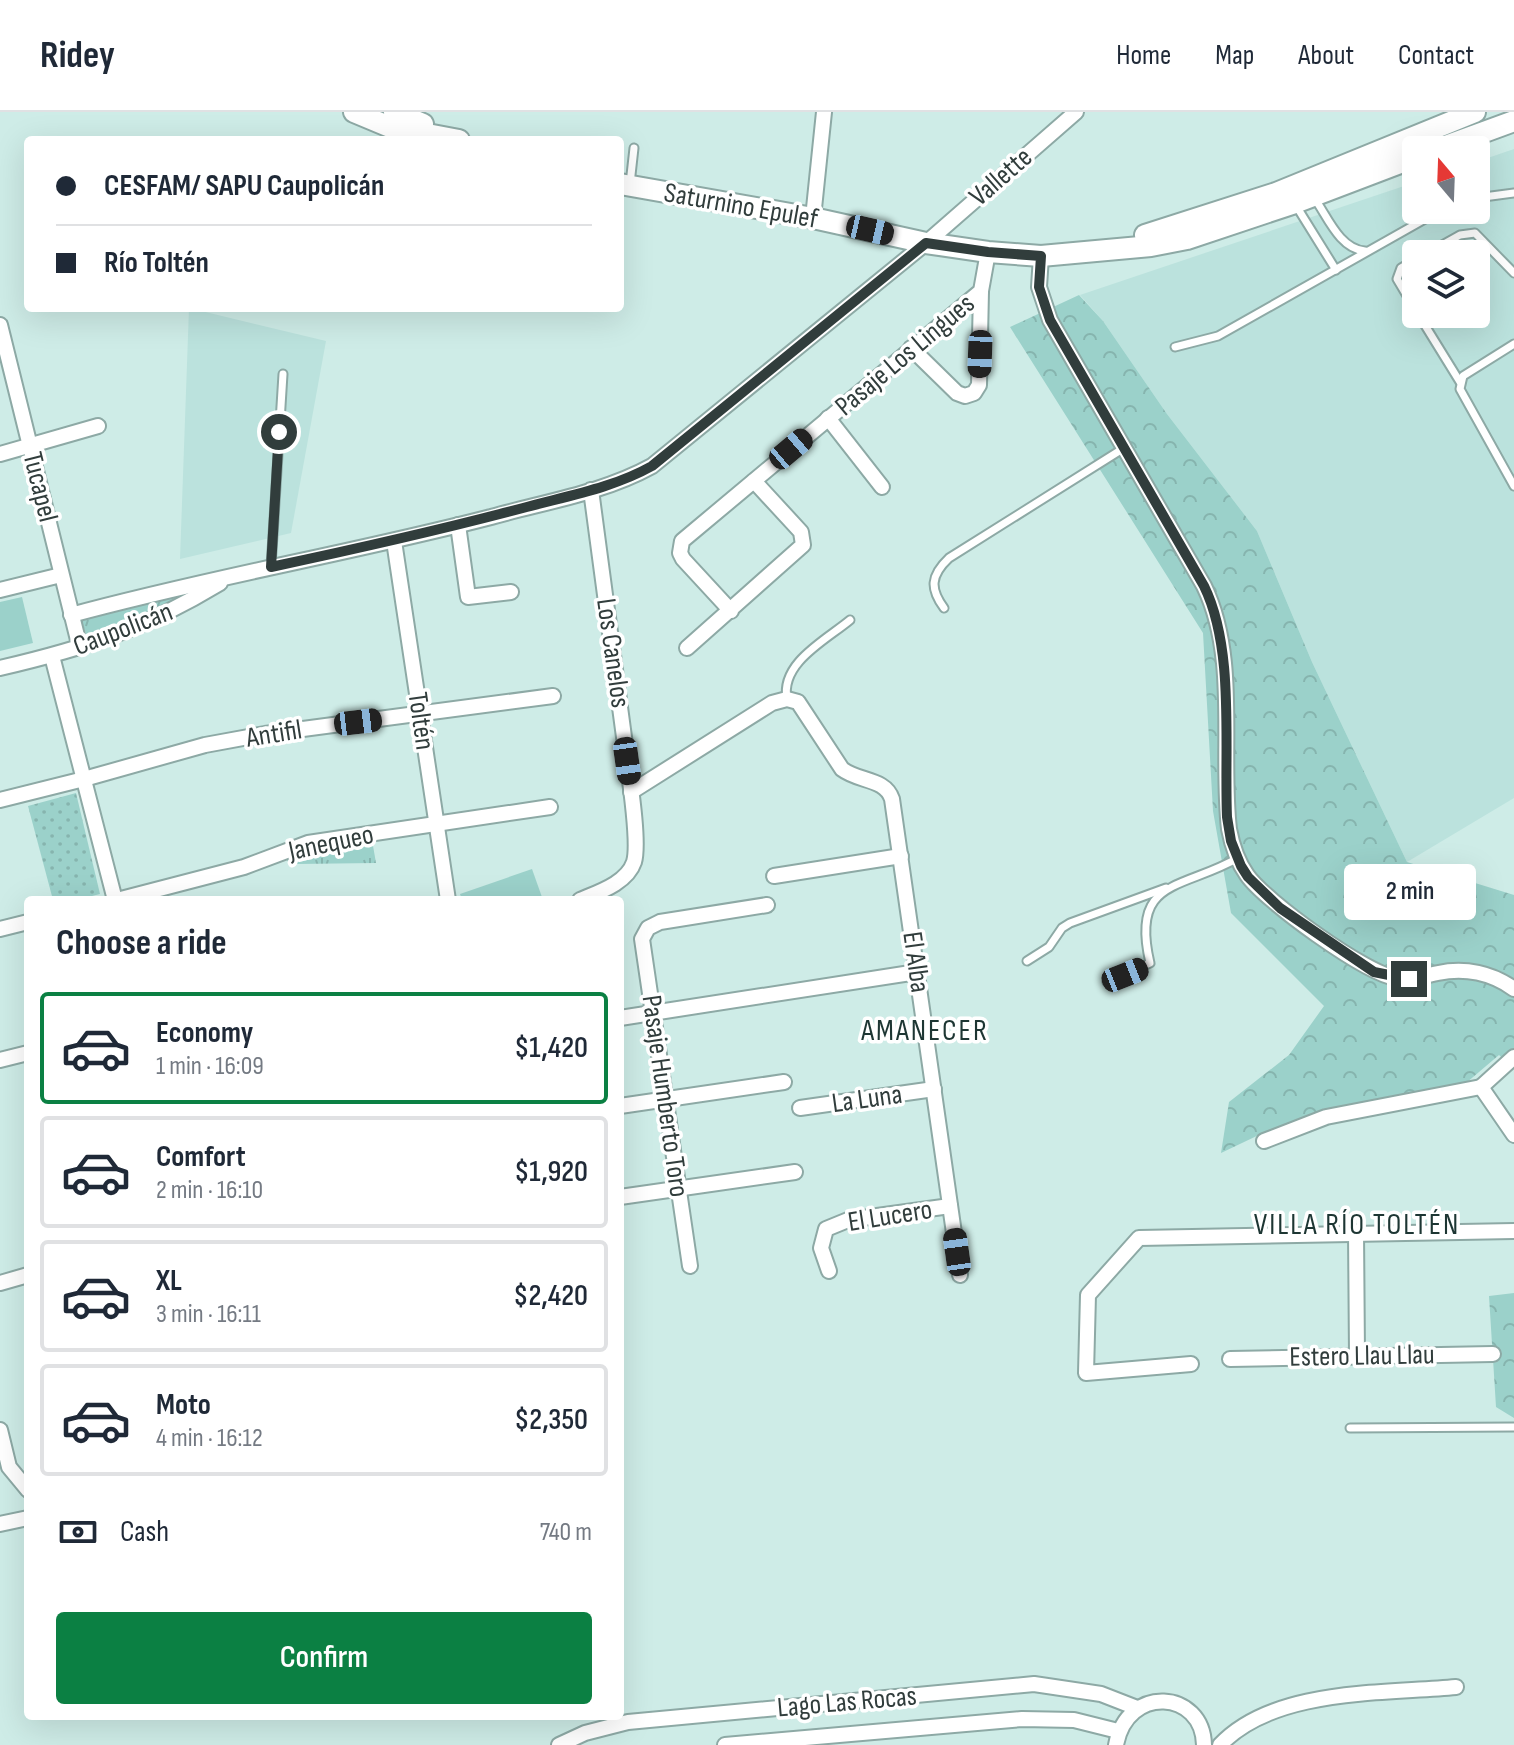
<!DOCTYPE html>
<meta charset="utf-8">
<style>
body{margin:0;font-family:"Sofia Sans Condensed",sans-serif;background:#f6f6f7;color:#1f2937;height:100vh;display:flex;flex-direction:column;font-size:30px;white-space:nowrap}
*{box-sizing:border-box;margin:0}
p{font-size:26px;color:#747a83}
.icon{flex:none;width:44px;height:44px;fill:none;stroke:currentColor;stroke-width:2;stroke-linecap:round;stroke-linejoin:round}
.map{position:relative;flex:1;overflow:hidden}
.drawer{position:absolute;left:24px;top:784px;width:600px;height:824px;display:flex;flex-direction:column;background:#fff;border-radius:8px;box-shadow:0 8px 32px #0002}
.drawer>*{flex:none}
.top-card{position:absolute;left:24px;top:24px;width:600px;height:176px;border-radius:8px;box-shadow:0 8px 32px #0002;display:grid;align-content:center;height:176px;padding:0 32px;background:#fff}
.needle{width:52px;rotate:341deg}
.buttons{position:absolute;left:1402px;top:24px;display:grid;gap:16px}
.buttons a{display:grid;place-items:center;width:88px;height:88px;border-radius:8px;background:#fff;box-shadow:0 8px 32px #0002;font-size:40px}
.end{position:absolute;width:36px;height:36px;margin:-18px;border:10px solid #313d3c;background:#fff;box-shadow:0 0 0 4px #fff}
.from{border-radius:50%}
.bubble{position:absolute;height:56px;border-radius:8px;background:#fff;box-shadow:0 8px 32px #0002;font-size:26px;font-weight:600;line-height:56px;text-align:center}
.car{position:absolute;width:24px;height:48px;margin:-24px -12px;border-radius:10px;box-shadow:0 0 6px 2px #0007;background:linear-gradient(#222 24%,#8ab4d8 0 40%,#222 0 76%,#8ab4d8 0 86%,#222 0)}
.top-card b{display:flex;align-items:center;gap:28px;height:76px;font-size:30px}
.top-card b+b{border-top:2px solid #e0e1e3}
.top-card i{width:20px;height:20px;background:#1f2937}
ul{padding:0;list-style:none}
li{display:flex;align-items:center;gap:24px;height:112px;margin:0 16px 12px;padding:0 16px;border:4px solid #e0e1e3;border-radius:8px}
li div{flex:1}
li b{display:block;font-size:30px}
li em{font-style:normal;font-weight:600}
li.active{border-color:#0b8043}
li>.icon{width:72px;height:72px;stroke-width:1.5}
h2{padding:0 32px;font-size:36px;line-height:96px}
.pay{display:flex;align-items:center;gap:20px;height:88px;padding:0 32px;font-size:30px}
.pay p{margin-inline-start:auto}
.button{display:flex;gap:16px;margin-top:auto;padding:16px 32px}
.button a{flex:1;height:92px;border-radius:8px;background:#0b8043;color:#fff;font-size:32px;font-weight:600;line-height:92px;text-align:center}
header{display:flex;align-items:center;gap:48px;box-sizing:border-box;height:112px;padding:0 40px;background:#fff;border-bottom:2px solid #e0e1e3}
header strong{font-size:38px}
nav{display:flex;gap:44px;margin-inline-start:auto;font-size:28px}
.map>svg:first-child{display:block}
</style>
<header>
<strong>Ridey</strong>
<nav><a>Home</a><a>Map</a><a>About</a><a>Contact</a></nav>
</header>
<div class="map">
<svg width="1514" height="1633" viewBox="0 0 1514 1633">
<defs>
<pattern id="grass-tufts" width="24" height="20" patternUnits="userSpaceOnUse" patternTransform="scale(2)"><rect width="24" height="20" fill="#9bd1ca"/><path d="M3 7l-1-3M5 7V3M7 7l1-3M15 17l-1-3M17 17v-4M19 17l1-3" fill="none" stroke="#86b4ae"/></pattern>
<pattern id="forest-crowns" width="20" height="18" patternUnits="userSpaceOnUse" patternTransform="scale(2)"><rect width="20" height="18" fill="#9bd1ca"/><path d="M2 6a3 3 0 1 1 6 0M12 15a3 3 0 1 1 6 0" fill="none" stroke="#86b4ae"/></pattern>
<pattern id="park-dots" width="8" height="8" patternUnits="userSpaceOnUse" patternTransform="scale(2)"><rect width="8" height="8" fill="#9bd1ca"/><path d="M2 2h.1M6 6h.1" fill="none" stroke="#86b4ae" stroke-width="1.8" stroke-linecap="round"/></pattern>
</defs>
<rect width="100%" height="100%" fill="#ceece7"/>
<g fill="#bbe2dd" fill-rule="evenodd">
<path d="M1514,37V686L1407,750L1312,550L1257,419L1167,302L1103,209L1080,183L1416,70V98H1476V50ZM1416,142H1476V202H1416Z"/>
<polygon points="189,196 326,229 291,421 180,447"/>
</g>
<g fill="url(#grass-tufts)">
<polygon points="196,476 157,500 87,525 81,507"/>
<polygon points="372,728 376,751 297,752 288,750 285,744 299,738"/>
</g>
<g fill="url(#forest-crowns)">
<polygon points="1079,183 1103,209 1167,302 1257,419 1312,550 1407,750 1514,783 1514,957 1499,943 1459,977 1399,993 1263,1021 1221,1041 1229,990 1289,943 1324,894 1231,801 1213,699 1203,521 1010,215"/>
<polygon points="1514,1181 1514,1306 1496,1295 1489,1184"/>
</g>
<polygon fill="url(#park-dots)" points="76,681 100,782 76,788 53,788 28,694"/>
<g fill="#9bd1ca">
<polygon points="22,485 33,531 0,539 0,490"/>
<polygon points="532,757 543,788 462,788 460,782"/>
</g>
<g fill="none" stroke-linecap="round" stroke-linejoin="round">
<defs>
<g id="service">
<polyline points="630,72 634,36"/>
<polyline points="1476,86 1514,81"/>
<path d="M1315,87C1328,106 1340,137 1365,139"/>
<polyline points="1295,92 1336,158"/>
<polyline points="1426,142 1460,123 1475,121 1514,161"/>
<polyline points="1416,147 1401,156 1397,167 1416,199"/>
<polyline points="1418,202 1460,270"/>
<polyline points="1514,232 1463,264 1460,277 1514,374"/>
<polyline points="1175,235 1218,224 1441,98"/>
<polyline points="271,455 283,262"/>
<path d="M944,496C930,477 930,464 949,446L1124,336"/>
<path d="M787,587C780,551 826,528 850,508"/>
<polyline points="1027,849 1049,835 1062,816 1070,811 1166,776"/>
<path d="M1107,870L1150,851C1130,766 1182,778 1238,746"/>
<polyline points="1350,1316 1514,1315"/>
</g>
<g id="minor">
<polyline points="813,106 824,0"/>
<path d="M1041,144L1039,175L1050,208L1204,474C1239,546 1220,639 1229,717C1232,733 1237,749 1247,763C1265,789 1366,862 1396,866C1412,868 1423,864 1438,861C1465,855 1492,861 1514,877"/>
<polyline points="0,213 80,536"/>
<polyline points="911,236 957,281 965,284 974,281 979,273 981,179"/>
<polyline points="828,306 882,375"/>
<polyline points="0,342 98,314"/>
<polyline points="458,413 468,485 511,480"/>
<polyline points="394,429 448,788"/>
<polyline points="0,478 61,463"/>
<polyline points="731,499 683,447 680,441 682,429 981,179 988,140"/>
<path d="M71,503C210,465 352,441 491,405C544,390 603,381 652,354L926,131L1076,0"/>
<polyline points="687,536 803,433 801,420 754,369"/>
<polyline points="52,544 115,788"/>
<path d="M0,556C86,536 144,517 220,471"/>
<path d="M631,680L772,591L787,587L798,590L842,657C859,670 885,666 892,687L960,1163"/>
<polyline points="0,688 84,667 205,633 265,622 553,584"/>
<polyline points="774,764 901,744"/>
<polyline points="117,788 244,755 308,731 550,695"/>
<path d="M580,788C599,780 627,771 634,750C640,730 629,663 626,640C614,553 603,465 591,378"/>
<polyline points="0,817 28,810"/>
<polyline points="620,906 917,860"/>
<polyline points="0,948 28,941"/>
<polyline points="1481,975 1514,1023"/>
<polyline points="1481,975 1514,945"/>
<polyline points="620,994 784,970"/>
<polyline points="800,996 934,977"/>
<polyline points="1264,1029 1326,1005 1481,975"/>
<polyline points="620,1085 795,1060"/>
<polyline points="1356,1120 1357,1243"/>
<polyline points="690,1154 642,827 648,816 660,810 767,793"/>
<polyline points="829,1159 821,1136 826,1117 848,1108 950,1094"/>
<polyline points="0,1171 28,1163"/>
<polyline points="1230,1247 1493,1242"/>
<polyline points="1191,1252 1086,1261 1088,1183 1139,1126 1514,1119"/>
<polyline points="0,1318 9,1355 28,1378"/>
<polyline points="0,1412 28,1406"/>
<polyline points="559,1633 585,1621 628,1610 1034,1572 1101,1582 1137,1596"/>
<polyline points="725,1633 1022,1607 1074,1608 1118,1619"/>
<path d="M1116,1633C1127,1572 1203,1578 1204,1633"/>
<path d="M1220,1633C1274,1576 1382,1582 1456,1575"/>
</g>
<g id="primary">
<polyline points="354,0 390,15 459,28"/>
<polyline points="394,0 423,12"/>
<polyline points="1435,38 1514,9"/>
<polyline points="620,72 813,106 926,131 988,140 1041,144 1151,134 1187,127 1295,91 1416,45"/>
<polyline points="1145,123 1276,81 1475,0"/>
</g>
</defs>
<use href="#service" stroke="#8da9a5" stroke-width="11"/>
<use href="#minor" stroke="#8da9a5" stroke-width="18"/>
<use href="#primary" stroke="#8da9a5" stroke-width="24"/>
<use href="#service" stroke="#fff" stroke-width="7"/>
<use href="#minor" stroke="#fff" stroke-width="14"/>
<use href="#primary" stroke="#fff" stroke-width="20"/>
</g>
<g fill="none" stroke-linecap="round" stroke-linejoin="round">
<path stroke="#313d3c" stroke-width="10" d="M279,320L271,455C356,437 440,418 523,396C567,384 613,376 652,354L926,131L988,140L1041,144L1039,175L1050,208L1204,474C1235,537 1224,634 1227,705L1231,729L1241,754L1248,765L1280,796L1374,860L1409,867"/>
</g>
<g text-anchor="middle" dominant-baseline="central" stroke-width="7" stroke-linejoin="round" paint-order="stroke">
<g font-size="28" fill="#313d3c" stroke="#fff">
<text transform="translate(1001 65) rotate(-41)">Vallette</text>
<text transform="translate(741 94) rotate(10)">Saturnino Epulef</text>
<text transform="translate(905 243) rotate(-40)">Pasaje Los Lingues</text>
<text transform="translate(40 375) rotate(76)">Tucapel</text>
<text transform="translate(123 517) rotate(-21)">Caupolicán</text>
<text transform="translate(613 541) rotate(82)">Los Canelos</text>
<text transform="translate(421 609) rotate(82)">Toltén</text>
<text transform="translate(274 622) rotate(-9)">Antifil</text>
<text transform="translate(331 731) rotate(-12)">Janequeo</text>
<text transform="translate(916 850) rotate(82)">El Alba</text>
<text transform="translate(665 984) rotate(82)">Pasaje Humberto Toro</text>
<text transform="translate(867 987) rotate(-8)">La Luna</text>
<text transform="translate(890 1104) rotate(-9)">El Lucero</text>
<text transform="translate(1362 1244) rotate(-1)">Estero Llau Llau</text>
<text transform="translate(847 1590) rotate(-5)">Lago Las Rocas</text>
</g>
<g font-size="30" letter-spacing="2" fill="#1d3633" stroke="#fff">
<text x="925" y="919">AMANECER</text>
<text x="1357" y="1113">VILLA RÍO TOLTÉN</text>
</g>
</g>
</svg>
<div class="buttons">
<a><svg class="needle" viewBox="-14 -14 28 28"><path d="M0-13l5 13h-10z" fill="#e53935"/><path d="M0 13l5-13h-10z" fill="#747a83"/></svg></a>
<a><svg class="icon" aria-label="layers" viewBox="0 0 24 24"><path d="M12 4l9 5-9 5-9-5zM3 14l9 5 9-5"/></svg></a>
</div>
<i class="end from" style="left:279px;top:320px"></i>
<i class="end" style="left:1409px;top:867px"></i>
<div class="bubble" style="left:1344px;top:752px;width:132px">2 min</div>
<i class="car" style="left:870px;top:118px;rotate:103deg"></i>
<i class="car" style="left:980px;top:242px;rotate:182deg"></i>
<i class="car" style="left:791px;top:337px;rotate:50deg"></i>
<i class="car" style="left:358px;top:610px;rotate:83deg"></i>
<i class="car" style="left:627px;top:649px;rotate:172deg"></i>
<i class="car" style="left:1125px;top:863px;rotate:68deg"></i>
<i class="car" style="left:957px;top:1140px;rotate:352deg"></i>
<div class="top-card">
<b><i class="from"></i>CESFAM/ SAPU Caupolicán</b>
<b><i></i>Río Toltén</b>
</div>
<section class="drawer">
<h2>Choose a ride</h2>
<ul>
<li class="active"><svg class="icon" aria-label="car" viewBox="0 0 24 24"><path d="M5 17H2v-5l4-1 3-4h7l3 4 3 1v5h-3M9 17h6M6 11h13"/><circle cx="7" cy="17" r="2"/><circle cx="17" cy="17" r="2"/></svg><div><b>Economy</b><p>1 min · 16:09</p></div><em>$1,420</em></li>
<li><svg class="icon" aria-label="car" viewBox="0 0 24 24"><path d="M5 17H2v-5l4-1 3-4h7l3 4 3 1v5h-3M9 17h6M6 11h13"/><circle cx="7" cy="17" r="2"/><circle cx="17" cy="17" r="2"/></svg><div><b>Comfort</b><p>2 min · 16:10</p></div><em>$1,920</em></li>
<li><svg class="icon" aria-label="car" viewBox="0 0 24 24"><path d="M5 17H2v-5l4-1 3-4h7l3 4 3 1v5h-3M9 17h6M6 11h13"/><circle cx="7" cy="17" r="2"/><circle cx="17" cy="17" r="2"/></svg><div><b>XL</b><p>3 min · 16:11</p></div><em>$2,420</em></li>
<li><svg class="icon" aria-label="car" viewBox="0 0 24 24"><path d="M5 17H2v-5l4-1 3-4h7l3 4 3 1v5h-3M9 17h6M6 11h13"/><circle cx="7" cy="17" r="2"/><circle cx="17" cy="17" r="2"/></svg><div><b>Moto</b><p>4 min · 16:12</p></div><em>$2,350</em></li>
</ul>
<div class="pay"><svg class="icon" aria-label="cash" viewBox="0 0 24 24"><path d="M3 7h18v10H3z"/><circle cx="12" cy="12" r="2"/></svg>Cash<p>740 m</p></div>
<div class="button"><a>Confirm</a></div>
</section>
</div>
